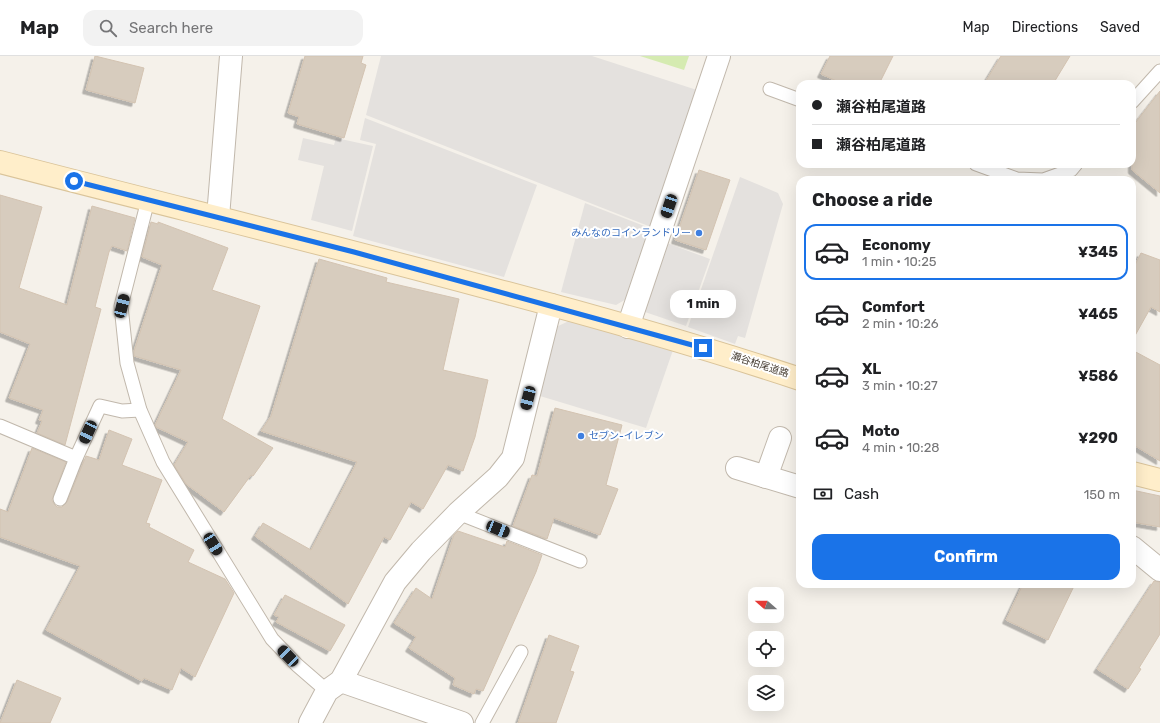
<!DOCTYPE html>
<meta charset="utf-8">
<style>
body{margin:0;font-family:Rubik,"Noto Sans JP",sans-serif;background:#f2f2f2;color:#202124;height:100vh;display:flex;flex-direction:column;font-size:15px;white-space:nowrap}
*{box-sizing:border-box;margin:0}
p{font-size:13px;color:#757577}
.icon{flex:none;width:22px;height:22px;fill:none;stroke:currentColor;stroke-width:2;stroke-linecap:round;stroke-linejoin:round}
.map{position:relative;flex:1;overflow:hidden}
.sheet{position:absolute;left:796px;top:120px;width:340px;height:412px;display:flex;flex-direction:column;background:#fff;border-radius:12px;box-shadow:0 4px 16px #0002}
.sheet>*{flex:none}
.guide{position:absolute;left:796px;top:24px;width:340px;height:88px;border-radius:12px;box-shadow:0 4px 16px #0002;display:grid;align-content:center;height:88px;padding:0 16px;background:#fff}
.needle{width:26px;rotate:290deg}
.controls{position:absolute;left:748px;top:531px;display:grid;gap:8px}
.controls a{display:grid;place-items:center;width:36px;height:36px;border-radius:8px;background:#fff;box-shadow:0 4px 16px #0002;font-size:20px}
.end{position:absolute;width:18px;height:18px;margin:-9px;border:5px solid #1a73e8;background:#fff;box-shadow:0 0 0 2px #fff}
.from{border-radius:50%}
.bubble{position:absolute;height:28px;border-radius:12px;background:#fff;box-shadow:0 4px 16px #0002;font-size:13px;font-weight:700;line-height:28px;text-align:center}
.car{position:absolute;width:12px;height:24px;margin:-12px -6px;border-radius:5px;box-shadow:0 0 3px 1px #0007;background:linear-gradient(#222 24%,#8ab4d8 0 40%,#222 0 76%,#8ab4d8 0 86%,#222 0)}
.guide b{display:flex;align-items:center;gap:14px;height:38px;font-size:15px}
.guide b+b{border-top:1px solid #e0e0e0}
.guide i{width:10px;height:10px;background:#202124}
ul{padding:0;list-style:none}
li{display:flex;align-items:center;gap:12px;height:56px;margin:0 8px 6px;padding:0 8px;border:2px solid transparent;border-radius:12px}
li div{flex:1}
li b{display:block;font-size:15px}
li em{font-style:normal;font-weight:700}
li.selected{border-color:#1a73e8}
li>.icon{width:36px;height:36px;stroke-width:1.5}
h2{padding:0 16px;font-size:18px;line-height:48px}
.pay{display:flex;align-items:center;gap:10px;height:44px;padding:0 16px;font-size:15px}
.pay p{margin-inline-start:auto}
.button{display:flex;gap:8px;margin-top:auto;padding:8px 16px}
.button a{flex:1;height:46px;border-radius:12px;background:#1a73e8;color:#fff;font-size:16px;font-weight:700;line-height:46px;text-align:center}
header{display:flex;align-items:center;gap:24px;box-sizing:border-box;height:56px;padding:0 20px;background:#fff;border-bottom:1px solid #e0e0e0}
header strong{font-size:19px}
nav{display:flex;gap:22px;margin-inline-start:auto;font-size:14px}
.search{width:280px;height:36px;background:#f2f2f2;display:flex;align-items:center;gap:10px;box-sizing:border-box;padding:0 14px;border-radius:12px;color:#757577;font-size:15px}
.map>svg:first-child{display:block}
</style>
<header>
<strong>Map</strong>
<div class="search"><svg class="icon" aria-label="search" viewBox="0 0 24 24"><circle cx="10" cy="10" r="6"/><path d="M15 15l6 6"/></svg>Search here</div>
<nav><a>Map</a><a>Directions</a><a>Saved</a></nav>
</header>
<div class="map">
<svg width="1160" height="667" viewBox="0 0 1160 667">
<defs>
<filter id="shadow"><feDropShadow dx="-3.5" dy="3.5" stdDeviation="0" flood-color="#0004"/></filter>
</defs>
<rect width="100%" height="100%" fill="#f5f1ea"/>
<polygon fill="#d5ebb1" points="640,0 689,0 684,14"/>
<g fill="#e4e1de">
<polygon points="381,0 592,0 700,35 651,171 366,59"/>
<polygon points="365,62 537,129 504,221 353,180 376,88 360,84"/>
<polygon points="303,82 334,89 336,82 373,90 352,175 311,164 324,110 298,104"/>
<polygon points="740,121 778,137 783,148 745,282 738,280 735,288 688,271"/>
<polygon points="585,147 652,173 628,242 616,249 561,236"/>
<polygon points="667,187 710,203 686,270 642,255"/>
<polygon points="571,264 673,294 646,372 540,340 554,272"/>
</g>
<g fill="#d7ccbe" stroke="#d3c3b1" filter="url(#shadow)">
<polygon points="95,0 144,12 135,47 86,34"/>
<polygon points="305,0 363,0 361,7 366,9 344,82 297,68 299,61 288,57"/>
<polygon points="830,0 893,0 879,28 843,28 821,18"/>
<polygon points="1001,0 1070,0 1053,28 984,28"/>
<polygon points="1160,35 1160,137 1132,114 1132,71"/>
<polygon points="699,114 730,124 706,194 675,184"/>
<polygon points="0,139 42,151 19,232 67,249 92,150 135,162 127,195 112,190 109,196 95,251 101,253 65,389 37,377 42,365 39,364 43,354 9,342 30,288 0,276"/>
<polygon points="151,166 158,168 158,166 228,192 212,234 260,250 222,363 273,392 253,420 251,419 224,456 186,428 174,409 188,386 156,371 155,369 181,314 134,300 134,295 162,209 142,201"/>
<polygon points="1141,197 1160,204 1160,256 1151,251 1132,285 1132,215"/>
<polygon points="319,203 387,222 386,226 459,243 443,314 488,324 475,381 463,415 448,409 423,453 411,446 390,484 384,481 348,548 255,480 263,467 311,494 357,406 261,375 271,360"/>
<polygon points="1132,294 1160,309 1160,405 1132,388"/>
<polygon points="555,352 622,369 606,429 618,433 600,479 554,462 547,483 513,470 532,419 537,420"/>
<polygon points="109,374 132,383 122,409 162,424 146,467 150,468 149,471 194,494 188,506 225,523 234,537 195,621 181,612 172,634 144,622 142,625 46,574 80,510 0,481 0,453 8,456 32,392 66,406 52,444 54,448 57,451 62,451 67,446 86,400 99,404"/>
<polygon points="1132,434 1160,440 1160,471 1132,466"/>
<polygon points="458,475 505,491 507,485 542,499 536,516 483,635 476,633 474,638 453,629 455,622 409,592 416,581 394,567 416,532 432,543 454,479"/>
<polygon points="1154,525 1160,526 1160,578 1139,612 1141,613 1128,633 1097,613"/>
<polygon points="1023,528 1075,528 1048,584 1006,564"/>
<polygon points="285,539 345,569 330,595 276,566 279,561 274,559"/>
<polygon points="549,579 579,590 570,615 574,616 556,667 518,667"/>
<polygon points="17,624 61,642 50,667 0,667"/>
</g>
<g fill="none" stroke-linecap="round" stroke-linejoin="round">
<defs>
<g id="lane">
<polyline points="770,33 800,44"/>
<polyline points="1132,46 1160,15"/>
<polyline points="976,108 1017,123 1043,124 1071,114 1076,108"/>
<polyline points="148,144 121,250 127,307 140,354 163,406 272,583 297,609 327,635"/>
<polyline points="0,370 76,402 100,350 122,355 140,354"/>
<polyline points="60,443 76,402"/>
<polyline points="458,457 580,505"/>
<polyline points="482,667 521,596"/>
</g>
<g id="street">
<polyline points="218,161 231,0"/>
<polyline points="628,271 719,0"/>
<polyline points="737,412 800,431"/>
<polyline points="766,421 780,382"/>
<polyline points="1132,491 1160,514"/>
<polyline points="341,625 462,667"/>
<polyline points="310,667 327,635 341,625 395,526 421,495 458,457 498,421 513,402 551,249"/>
</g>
<g id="secondary">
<path d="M0,106C165,149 331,189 496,234C598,261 700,290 800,323"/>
<polyline points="1132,417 1160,424"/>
</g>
</defs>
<use href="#lane" stroke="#c1b8ac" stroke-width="15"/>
<use href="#street" stroke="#c1b8ac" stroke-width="24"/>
<use href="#secondary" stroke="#dac49a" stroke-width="24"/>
<use href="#lane" stroke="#fff" stroke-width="13"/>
<use href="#street" stroke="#fff" stroke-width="22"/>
<use href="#secondary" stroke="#ffeeca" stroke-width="22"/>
</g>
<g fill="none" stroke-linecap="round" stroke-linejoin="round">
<polyline stroke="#1a73e8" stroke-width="5" points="74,125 354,196 703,292"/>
</g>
<g fill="#3f7fe0" stroke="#fff" stroke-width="1.5">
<circle cx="699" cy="177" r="4"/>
<circle cx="581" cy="380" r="4"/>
</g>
<g text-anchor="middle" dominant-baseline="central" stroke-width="4" stroke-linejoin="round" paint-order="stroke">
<g font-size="10" fill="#366cbe" stroke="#fff" text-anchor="end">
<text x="691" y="177">みんなのコインランドリー</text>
<text x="589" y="380" text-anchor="start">セブン-イレブン</text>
</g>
<g font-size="10" fill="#4a4137" stroke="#fff">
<text transform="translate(760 309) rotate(18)">瀬谷柏尾道路</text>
</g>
</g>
</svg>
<div class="controls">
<a><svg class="needle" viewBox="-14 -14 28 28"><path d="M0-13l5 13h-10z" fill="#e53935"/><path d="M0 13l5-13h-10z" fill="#757577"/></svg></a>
<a><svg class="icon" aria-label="locate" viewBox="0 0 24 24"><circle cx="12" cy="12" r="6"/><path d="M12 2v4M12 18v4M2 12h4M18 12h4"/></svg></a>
<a><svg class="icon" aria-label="layers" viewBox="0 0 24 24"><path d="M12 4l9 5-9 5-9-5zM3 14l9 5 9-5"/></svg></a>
</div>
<i class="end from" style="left:74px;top:125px"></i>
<i class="end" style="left:703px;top:292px"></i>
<div class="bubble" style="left:670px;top:234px;width:66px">1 min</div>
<i class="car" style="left:669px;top:150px;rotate:199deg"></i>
<i class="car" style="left:122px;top:250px;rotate:14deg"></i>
<i class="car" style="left:528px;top:342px;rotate:194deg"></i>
<i class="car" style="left:88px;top:376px;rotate:205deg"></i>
<i class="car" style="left:498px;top:473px;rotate:112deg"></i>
<i class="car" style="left:213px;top:488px;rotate:148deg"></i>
<i class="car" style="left:288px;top:600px;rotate:316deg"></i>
<div class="guide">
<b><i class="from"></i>瀬谷柏尾道路</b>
<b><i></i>瀬谷柏尾道路</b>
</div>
<section class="sheet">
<h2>Choose a ride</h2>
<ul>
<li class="selected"><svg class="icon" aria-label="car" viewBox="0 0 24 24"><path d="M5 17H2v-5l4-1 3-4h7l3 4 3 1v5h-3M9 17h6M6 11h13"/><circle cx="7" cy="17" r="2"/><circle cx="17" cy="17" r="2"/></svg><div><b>Economy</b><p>1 min · 10:25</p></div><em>¥345</em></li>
<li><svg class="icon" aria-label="car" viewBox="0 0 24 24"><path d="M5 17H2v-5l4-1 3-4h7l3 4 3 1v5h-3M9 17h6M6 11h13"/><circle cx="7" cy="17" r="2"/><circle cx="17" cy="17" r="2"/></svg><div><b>Comfort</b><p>2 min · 10:26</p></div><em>¥465</em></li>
<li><svg class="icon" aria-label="car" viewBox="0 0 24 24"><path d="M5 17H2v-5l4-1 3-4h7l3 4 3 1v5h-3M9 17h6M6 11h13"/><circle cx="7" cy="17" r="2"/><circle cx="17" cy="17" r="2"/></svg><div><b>XL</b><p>3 min · 10:27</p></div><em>¥586</em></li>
<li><svg class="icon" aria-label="car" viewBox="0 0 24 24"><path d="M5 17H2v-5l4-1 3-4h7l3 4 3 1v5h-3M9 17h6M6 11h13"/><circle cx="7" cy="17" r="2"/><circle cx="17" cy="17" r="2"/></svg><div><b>Moto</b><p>4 min · 10:28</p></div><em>¥290</em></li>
</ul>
<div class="pay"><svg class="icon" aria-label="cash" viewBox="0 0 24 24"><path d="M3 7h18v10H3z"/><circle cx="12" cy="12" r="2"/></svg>Cash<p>150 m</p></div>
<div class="button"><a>Confirm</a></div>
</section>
</div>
